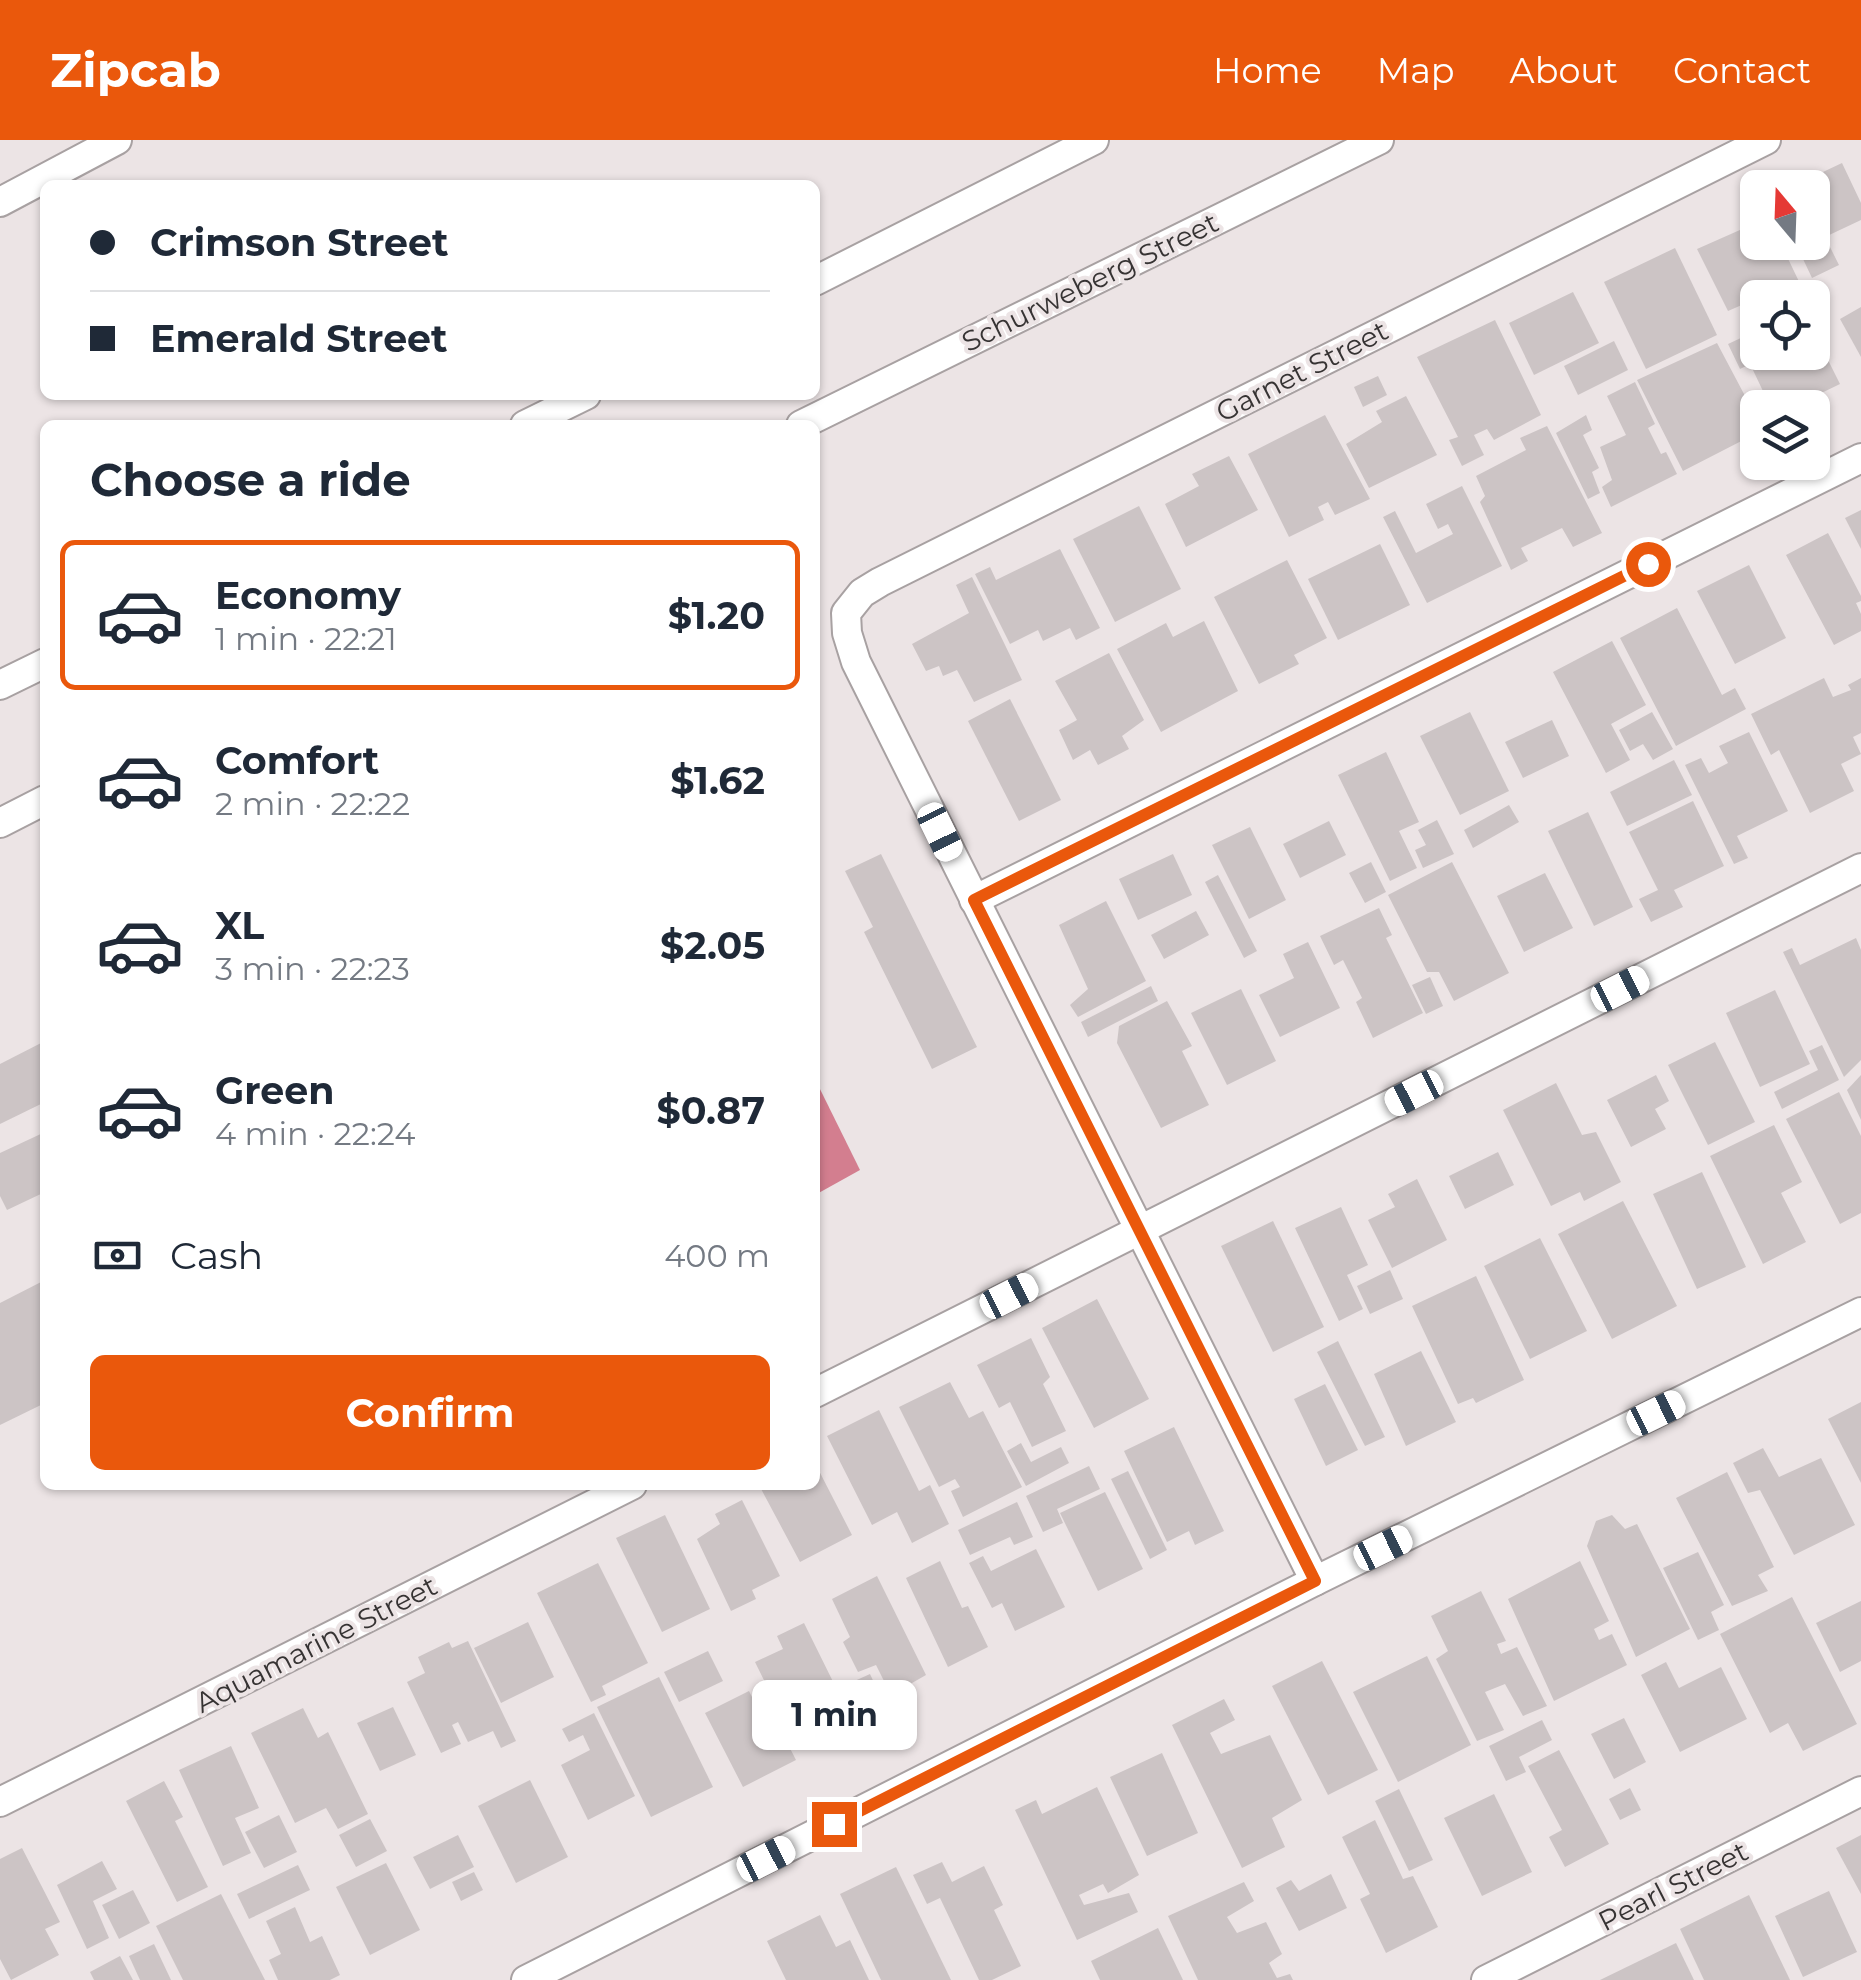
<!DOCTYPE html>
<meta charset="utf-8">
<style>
body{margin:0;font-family:Montserrat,sans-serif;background:#f6f6f7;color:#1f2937;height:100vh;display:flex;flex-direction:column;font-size:38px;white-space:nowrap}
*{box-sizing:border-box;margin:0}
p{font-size:32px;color:#747a83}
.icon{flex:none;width:55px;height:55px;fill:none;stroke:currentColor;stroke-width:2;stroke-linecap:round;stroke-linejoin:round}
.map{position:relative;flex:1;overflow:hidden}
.details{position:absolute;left:40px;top:280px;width:780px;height:1070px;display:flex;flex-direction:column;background:#fff;border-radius:15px;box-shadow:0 2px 8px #0004}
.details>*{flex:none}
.guide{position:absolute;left:40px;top:40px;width:780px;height:220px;border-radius:15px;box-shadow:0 2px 8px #0004;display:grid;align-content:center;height:220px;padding:0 50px;background:#fff}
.needle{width:65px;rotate:341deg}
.controls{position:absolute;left:1740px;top:30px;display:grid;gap:20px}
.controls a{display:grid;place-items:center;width:90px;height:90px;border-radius:15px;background:#fff;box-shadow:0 2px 8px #0004;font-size:50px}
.end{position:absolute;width:45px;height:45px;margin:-22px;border:12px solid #ea580c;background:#fff;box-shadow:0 0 0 5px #fff}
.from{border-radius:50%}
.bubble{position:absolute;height:70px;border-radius:15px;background:#fff;box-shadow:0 2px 8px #0004;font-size:32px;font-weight:700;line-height:70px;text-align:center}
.car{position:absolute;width:30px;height:60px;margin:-30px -15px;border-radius:12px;box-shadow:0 0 8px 2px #0007;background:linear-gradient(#fff 24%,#345 0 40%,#fff 0 76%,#345 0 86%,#fff 0)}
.guide b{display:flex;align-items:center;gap:35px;height:95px;font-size:38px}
.guide b+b{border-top:2px solid #e0e1e3}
.guide i{width:25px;height:25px;background:#1f2937}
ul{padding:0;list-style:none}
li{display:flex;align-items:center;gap:30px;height:150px;margin:0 20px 15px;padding:0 30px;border:5px solid transparent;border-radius:15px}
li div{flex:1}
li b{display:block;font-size:38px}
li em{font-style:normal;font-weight:700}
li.selected{border-color:#ea580c}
li>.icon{width:90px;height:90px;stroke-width:1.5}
h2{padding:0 50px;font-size:45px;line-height:120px}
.pay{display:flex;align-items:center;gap:25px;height:110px;padding:0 50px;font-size:38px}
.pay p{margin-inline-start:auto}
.primary-button{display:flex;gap:20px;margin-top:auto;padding:20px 50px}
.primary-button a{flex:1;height:115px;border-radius:15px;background:#ea580c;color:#fff;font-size:40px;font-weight:700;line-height:115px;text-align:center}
header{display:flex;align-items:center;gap:60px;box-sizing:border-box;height:140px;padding:0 50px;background:#ea580c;color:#fff}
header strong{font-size:48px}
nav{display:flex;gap:55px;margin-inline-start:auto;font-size:35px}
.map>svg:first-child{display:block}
</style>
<header>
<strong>Zipcab</strong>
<nav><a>Home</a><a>Map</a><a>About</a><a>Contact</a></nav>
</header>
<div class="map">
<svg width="1861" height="1840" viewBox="0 0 1861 1840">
<rect width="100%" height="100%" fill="#ece4e5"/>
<polygon fill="#d37e8f" points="815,939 860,1030 815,1055"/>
<g fill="#ccc4c5">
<polygon points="1842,23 1861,63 1861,80 1825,97 1839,125 1812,138 1795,102 1812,102 1812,48 1789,48"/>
<polygon points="1758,82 1758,102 1780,102 1805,154 1791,158 1783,147 1728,171 1697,109"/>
<polygon points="1675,108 1717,195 1646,229 1604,142"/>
<polygon points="1573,152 1599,203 1534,235 1509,183"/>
<polygon points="1861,167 1861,217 1840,179"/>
<polygon points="1495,180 1541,275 1494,300 1487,289 1474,295 1484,315 1462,326 1449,300 1458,297 1417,217"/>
<polygon points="1758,190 1758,212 1775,212 1740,229 1728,204"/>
<polygon points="1816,196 1840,244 1807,260 1810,268 1771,268 1752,228 1783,212 1812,212 1812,198"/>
<polygon points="1614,201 1628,230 1578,255 1564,226"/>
<polygon points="1717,203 1753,271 1747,273 1757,293 1683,331 1637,240"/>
<polygon points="1378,236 1387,255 1363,267 1354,247"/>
<polygon points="1635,242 1655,284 1648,288 1661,314 1666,312 1677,334 1611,367 1602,347 1612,340 1600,307 1626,295 1607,256"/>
<polygon points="1406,256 1437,315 1369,348 1346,304 1382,282 1376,271"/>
<polygon points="1325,275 1370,359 1335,375 1328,362 1318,367 1324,380 1289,397 1248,314"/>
<polygon points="1586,275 1592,290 1583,295 1599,328 1592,332 1600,353 1588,359 1556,293"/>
<polygon points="1547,286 1602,393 1573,407 1562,388 1521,408 1528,421 1511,430 1480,362 1485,356 1476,336 1526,310 1520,298"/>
<polygon points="1229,316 1258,370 1186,407 1165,364 1199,346 1192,334"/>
<polygon points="1462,346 1502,426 1427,463 1383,377 1395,371 1416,413 1453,394 1448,384 1438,389 1426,364"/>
<polygon points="1139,366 1181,449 1115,482 1073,399"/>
<polygon points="1861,370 1861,409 1845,378"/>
<polygon points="1828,393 1861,456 1861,461 1856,463 1861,474 1861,491 1834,505 1786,415"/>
<polygon points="1380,404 1410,465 1338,500 1308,439"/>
<polygon points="1060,409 1100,488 1076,500 1070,488 1043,501 1038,490 1010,504 975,434 990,427 996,440"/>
<polygon points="1287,420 1327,498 1294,515 1299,524 1259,544 1214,457"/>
<polygon points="1749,425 1786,498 1735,524 1697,451"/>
<polygon points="972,437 1022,540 974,562 957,530 943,536 939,526 926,531 912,504 969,473 956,445"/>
<polygon points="1677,468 1722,555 1735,548 1746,569 1676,606 1620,498"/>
<polygon points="1204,481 1238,551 1161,592 1117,509 1166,483 1173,497"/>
<polygon points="1612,501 1646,565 1611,584 1630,620 1606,633 1553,532"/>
<polygon points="1109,513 1144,580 1122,596 1129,609 1098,625 1090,610 1073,620 1059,590 1077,580 1055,541"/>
<polygon points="1824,538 1833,557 1851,550 1848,545 1861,538 1861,593 1853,597 1861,614 1841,624 1854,651 1810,673 1779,610 1771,615 1751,574"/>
<polygon points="1010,559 1061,660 1019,681 968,581"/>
<polygon points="1470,572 1509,651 1460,675 1420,596"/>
<polygon points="1652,572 1673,609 1653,620 1643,604 1630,611 1619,590"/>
<polygon points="1552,580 1569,616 1523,638 1505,602"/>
<polygon points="1749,592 1788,671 1737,696 1748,718 1734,724 1685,625 1701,618 1709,633 1728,623 1719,606"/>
<polygon points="1386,612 1419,682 1399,691 1417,728 1390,741 1338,635"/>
<polygon points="1674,620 1692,655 1627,686 1610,652"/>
<polygon points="1693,661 1724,726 1674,750 1683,767 1651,782 1639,759 1658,750 1629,692"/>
<polygon points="1509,665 1519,682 1473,708 1464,690"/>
<polygon points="1588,672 1633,767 1594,786 1548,691"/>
<polygon points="1437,680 1454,714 1423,728 1415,710 1426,705 1418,690"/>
<polygon points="1329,681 1346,715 1300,738 1283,704"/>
<polygon points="1250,687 1286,760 1249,779 1212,705"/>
<polygon points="881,714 977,907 932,929 864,792 873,787 845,731"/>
<polygon points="1173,714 1192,755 1138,780 1119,739"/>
<polygon points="1371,722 1386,752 1365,763 1349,733"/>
<polygon points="1452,722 1509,833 1454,861 1439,832 1427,832 1388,755"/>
<polygon points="1545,733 1573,788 1524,812 1497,756"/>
<polygon points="1218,735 1257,811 1244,818 1205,742"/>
<polygon points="1106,761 1146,841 1078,877 1070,865 1088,849 1059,785"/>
<polygon points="1379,768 1392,795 1386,798 1423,873 1373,898 1356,862 1362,858 1343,820 1334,825 1320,796"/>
<polygon points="1196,771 1209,795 1164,819 1151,795"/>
<polygon points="1856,798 1861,810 1861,920 1844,937 1783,812 1792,808 1800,825"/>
<polygon points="1308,802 1340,868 1280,897 1259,855 1294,838 1283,814"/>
<polygon points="1430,837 1443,866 1426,874 1412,845"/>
<polygon points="1151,846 1158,861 1088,897 1081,882"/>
<polygon points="1241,849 1276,921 1227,945 1191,873"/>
<polygon points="1775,850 1810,924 1760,947 1726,873"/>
<polygon points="1167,861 1192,906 1182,911 1209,965 1161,988 1117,903 1119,886"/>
<polygon points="45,901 45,962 0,984 0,924"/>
<polygon points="1715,902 1755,982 1708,1005 1668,925"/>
<polygon points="1822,905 1839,940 1782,969 1774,952 1818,930 1809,911"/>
<polygon points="1656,935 1669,961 1655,969 1666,989 1631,1007 1607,960"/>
<polygon points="1861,935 1861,980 1847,950"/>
<polygon points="1556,943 1582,995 1596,992 1621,1042 1584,1061 1580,1052 1551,1066 1503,970"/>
<polygon points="1839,952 1861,996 1861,1073 1840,1084 1786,979"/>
<polygon points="1774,985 1802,1042 1781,1053 1806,1102 1763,1124 1710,1016"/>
<polygon points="45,992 45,1052 7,1070 0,1056 0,1013"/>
<polygon points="1498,1012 1514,1045 1465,1069 1449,1036"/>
<polygon points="1702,1032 1746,1127 1697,1149 1653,1054"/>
<polygon points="1417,1039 1447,1100 1392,1128 1368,1080 1395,1067 1388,1054"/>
<polygon points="1623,1061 1677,1166 1612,1199 1558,1094"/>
<polygon points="1341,1067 1368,1125 1347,1135 1363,1169 1339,1181 1295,1088"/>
<polygon points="1273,1081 1324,1187 1273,1212 1221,1106"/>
<polygon points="1540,1098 1587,1191 1530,1219 1484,1126"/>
<polygon points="1390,1130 1403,1159 1370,1174 1357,1146"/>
<polygon points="1476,1136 1524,1240 1476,1263 1473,1258 1458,1264 1412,1166"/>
<polygon points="45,1140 45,1263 0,1285 0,1163"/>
<polygon points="1097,1159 1149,1259 1094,1288 1042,1188"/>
<polygon points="1031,1198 1050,1237 1043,1244 1066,1291 1032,1307 1010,1262 999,1268 977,1225"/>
<polygon points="1338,1201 1385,1297 1365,1306 1317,1212"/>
<polygon points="1421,1211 1456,1282 1406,1306 1374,1234"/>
<polygon points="950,1242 969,1278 983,1271 1022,1347 963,1377 951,1351 960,1347 955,1339 939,1347 899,1267"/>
<polygon points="1325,1244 1358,1310 1326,1326 1294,1259"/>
<polygon points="1861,1262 1861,1343 1828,1279"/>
<polygon points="879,1270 919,1351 930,1345 949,1384 912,1403 897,1372 872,1385 827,1296"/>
<polygon points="1174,1287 1224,1391 1195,1405 1189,1391 1167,1402 1124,1311"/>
<polygon points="1021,1303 1031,1322 1061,1307 1069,1323 1026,1346 1007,1311"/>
<polygon points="1763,1308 1779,1337 1821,1318 1855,1385 1794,1415 1760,1350 1748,1353 1733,1323"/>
<polygon points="815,1323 852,1395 800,1422 759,1345 815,1345"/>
<polygon points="1089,1326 1100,1349 1057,1369 1063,1383 1043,1392 1026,1356"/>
<polygon points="1128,1331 1167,1410 1150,1419 1111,1339"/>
<polygon points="1727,1332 1774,1427 1758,1435 1768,1451 1732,1466 1676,1358"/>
<polygon points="1105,1352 1143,1429 1098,1451 1060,1373"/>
<polygon points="742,1360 780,1436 752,1450 756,1459 731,1471 697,1399 720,1384 715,1374"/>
<polygon points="1017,1362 1033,1397 1014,1405 1010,1397 970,1415 958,1390"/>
<polygon points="665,1375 710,1469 662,1492 616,1398"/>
<polygon points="1612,1375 1625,1389 1637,1384 1690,1489 1636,1517 1587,1406 1596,1381"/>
<polygon points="1036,1409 1065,1467 1015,1491 1002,1463 992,1468 969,1423 983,1416 991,1431"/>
<polygon points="1698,1412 1724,1465 1711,1472 1719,1490 1698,1500 1663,1428"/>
<polygon points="940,1421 962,1468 968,1466 988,1507 948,1527 906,1438"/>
<polygon points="1580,1421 1609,1481 1594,1489 1599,1500 1612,1494 1627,1525 1554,1561 1508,1459"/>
<polygon points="598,1423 648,1523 602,1546 606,1555 591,1562 537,1453"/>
<polygon points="877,1436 926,1535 891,1555 876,1525 858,1532 843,1502 850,1497 832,1459"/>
<polygon points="1481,1451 1506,1501 1497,1504 1501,1514 1517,1507 1547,1566 1523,1576 1505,1544 1485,1552 1504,1590 1477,1601 1436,1519 1448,1511 1431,1476"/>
<polygon points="1792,1457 1857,1584 1803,1611 1788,1583 1770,1593 1720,1494"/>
<polygon points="1861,1461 1861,1521 1840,1532 1816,1483"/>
<polygon points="528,1482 554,1537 501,1563 474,1508"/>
<polygon points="804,1483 849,1574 794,1601 755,1522 783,1509 777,1496"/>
<polygon points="468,1501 516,1601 501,1608 493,1591 468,1602 458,1582 452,1585 461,1604 441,1613 407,1542 425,1533 418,1517 449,1502 452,1508"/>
<polygon points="708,1511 723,1541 679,1562 664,1532"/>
<polygon points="1427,1516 1471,1605 1398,1642 1353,1552"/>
<polygon points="1322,1521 1378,1630 1328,1655 1272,1546"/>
<polygon points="1666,1522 1679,1548 1721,1527 1747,1579 1680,1612 1641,1535"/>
<polygon points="870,1534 883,1562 861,1573 848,1544"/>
<polygon points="659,1537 713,1647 651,1677 597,1567"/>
<polygon points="749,1551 763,1579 773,1575 796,1620 743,1647 705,1573"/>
<polygon points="1224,1559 1235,1580 1210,1593 1221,1614 1270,1595 1302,1660 1272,1678 1285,1707 1242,1728 1172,1585"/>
<polygon points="393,1567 416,1615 380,1631 357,1583"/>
<polygon points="303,1568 318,1598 328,1592 368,1674 338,1689 326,1668 295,1683 251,1593"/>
<polygon points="594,1573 635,1656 588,1680 561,1625 590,1610 583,1595 569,1602 562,1589"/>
<polygon points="1624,1578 1646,1622 1614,1639 1591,1594"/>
<polygon points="1542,1580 1552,1600 1519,1617 1526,1632 1506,1641 1489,1606"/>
<polygon points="231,1606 259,1668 235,1678 251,1713 223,1726 179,1630"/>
<polygon points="1559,1610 1609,1704 1565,1727 1549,1697 1562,1690 1528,1626"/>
<polygon points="1162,1613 1198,1693 1147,1716 1110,1637"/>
<polygon points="530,1640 568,1717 516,1743 478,1666"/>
<polygon points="164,1641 183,1677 175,1681 208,1747 177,1762 126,1661"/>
<polygon points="1097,1647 1139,1735 1108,1753 1103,1744 1079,1755 1084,1765 1129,1753 1138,1772 1077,1800 1015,1670 1036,1660 1042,1674"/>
<polygon points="1630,1648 1641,1670 1620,1680 1609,1659"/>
<polygon points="1399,1649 1433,1720 1409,1731 1375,1661"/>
<polygon points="1494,1654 1532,1732 1482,1756 1444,1678"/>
<polygon points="279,1675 297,1712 264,1728 245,1692"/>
<polygon points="370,1679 387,1711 356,1727 339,1695"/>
<polygon points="1375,1680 1403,1739 1413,1736 1438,1787 1386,1813 1360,1759 1370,1754 1342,1697"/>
<polygon points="458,1695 474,1727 430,1749 413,1717"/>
<polygon points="1861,1695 1861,1754 1836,1708"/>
<polygon points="22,1708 60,1782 45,1789 59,1815 11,1840 0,1819 0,1719"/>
<polygon points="102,1721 117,1749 93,1761 109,1798 87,1809 57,1745"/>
<polygon points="942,1722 952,1742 984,1726 1003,1765 994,1770 1021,1826 992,1840 979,1840 940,1758 927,1764 913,1735"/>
<polygon points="386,1723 420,1790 370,1815 336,1747"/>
<polygon points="298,1725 310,1750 249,1779 237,1754"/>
<polygon points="896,1727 951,1840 881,1840 840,1754"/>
<polygon points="474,1732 483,1750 461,1761 452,1742"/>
<polygon points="1331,1734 1347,1768 1299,1791 1276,1748 1291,1740 1299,1751"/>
<polygon points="1244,1742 1254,1761 1227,1777 1237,1793 1266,1782 1282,1814 1269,1823 1277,1838 1290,1834 1293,1840 1198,1840 1168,1776"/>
<polygon points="133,1750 150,1783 119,1799 102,1765"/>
<polygon points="1829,1751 1857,1812 1803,1837 1775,1776"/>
<polygon points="221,1754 265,1840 183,1840 156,1786"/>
<polygon points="1749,1755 1790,1840 1704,1840 1680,1789"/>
<polygon points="295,1767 310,1802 322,1796 340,1835 330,1840 278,1840 269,1820 281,1814 266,1781"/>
<polygon points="820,1775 836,1807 850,1800 869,1840 786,1840 767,1801"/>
<polygon points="1158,1788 1183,1840 1100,1840 1091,1821"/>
<polygon points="1676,1803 1694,1840 1600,1840"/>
<polygon points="154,1804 171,1840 140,1840 129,1816"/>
<polygon points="120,1816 133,1840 94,1840 90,1832"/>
</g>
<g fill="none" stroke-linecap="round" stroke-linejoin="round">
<defs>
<g id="street">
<polyline points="0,62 117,0"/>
<polyline points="815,141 1094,0"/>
<polyline points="525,285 586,255"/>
<polyline points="801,285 1379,0"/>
<polyline points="0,545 45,523"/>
<polyline points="0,683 45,660"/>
<polyline points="974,760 1861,318"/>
<polyline points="815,1253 1861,728"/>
<polyline points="1315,1441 856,522 847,493 846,473 862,453 880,442 1766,0"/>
<polyline points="0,1662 632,1345"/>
<polyline points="526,1840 1315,1441 1861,1172"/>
<polyline points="1486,1840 1861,1651"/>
</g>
</defs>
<use href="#street" stroke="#a8a1a2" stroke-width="32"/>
<use href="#street" stroke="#fff" stroke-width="28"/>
</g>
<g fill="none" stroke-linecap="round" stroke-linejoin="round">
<polyline stroke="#ea580c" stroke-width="12" points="834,1684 1315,1441 974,760 1648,424"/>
</g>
<g text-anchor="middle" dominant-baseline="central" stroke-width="8" stroke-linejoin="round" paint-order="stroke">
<g font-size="28" fill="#363333" stroke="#ece4e5">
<text transform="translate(1090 142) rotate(-26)">Schurweberg Street</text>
<text transform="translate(1302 231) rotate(-27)">Garnet Street</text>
<text transform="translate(316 1504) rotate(-27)">Aquamarine Street</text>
<text transform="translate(1673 1746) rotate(-27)">Pearl Street</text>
</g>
</g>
</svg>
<div class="controls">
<a><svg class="needle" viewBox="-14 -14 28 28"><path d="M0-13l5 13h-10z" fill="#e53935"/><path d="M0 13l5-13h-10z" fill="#747a83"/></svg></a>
<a><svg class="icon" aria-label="locate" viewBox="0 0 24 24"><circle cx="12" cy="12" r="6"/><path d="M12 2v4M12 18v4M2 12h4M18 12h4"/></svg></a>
<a><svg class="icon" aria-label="layers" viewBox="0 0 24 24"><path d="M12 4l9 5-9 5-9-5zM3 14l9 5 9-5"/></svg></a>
</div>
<i class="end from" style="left:1648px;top:424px"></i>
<i class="end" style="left:834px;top:1684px"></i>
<div class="bubble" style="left:752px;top:1540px;width:165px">1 min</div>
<i class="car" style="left:940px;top:692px;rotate:154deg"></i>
<i class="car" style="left:1620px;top:849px;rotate:63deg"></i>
<i class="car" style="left:1414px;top:953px;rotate:243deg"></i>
<i class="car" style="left:1009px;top:1156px;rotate:63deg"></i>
<i class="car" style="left:1656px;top:1273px;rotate:64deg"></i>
<i class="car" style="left:1383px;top:1408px;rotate:64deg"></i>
<i class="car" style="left:766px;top:1719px;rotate:63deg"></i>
<div class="guide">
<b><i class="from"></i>Crimson Street</b>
<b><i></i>Emerald Street</b>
</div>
<section class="details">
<h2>Choose a ride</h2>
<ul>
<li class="selected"><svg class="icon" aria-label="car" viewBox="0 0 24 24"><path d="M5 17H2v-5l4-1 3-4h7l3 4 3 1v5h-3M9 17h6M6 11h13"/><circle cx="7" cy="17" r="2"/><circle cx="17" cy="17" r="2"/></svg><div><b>Economy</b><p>1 min · 22:21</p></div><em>$1.20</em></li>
<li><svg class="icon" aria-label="car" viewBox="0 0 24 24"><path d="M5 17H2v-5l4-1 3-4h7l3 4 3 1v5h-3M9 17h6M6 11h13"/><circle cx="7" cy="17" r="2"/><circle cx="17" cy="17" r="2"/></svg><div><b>Comfort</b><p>2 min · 22:22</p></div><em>$1.62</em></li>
<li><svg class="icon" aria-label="car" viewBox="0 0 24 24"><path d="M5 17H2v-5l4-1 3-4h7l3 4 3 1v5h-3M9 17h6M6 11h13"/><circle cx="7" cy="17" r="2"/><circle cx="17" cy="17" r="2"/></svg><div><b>XL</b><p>3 min · 22:23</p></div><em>$2.05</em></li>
<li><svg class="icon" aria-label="car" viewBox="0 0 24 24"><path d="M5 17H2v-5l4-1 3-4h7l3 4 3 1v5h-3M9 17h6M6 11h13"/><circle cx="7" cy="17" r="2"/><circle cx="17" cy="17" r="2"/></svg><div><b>Green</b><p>4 min · 22:24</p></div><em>$0.87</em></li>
</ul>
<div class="pay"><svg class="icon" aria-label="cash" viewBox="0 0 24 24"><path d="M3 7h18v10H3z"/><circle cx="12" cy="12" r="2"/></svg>Cash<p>400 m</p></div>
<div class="primary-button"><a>Confirm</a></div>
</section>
</div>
